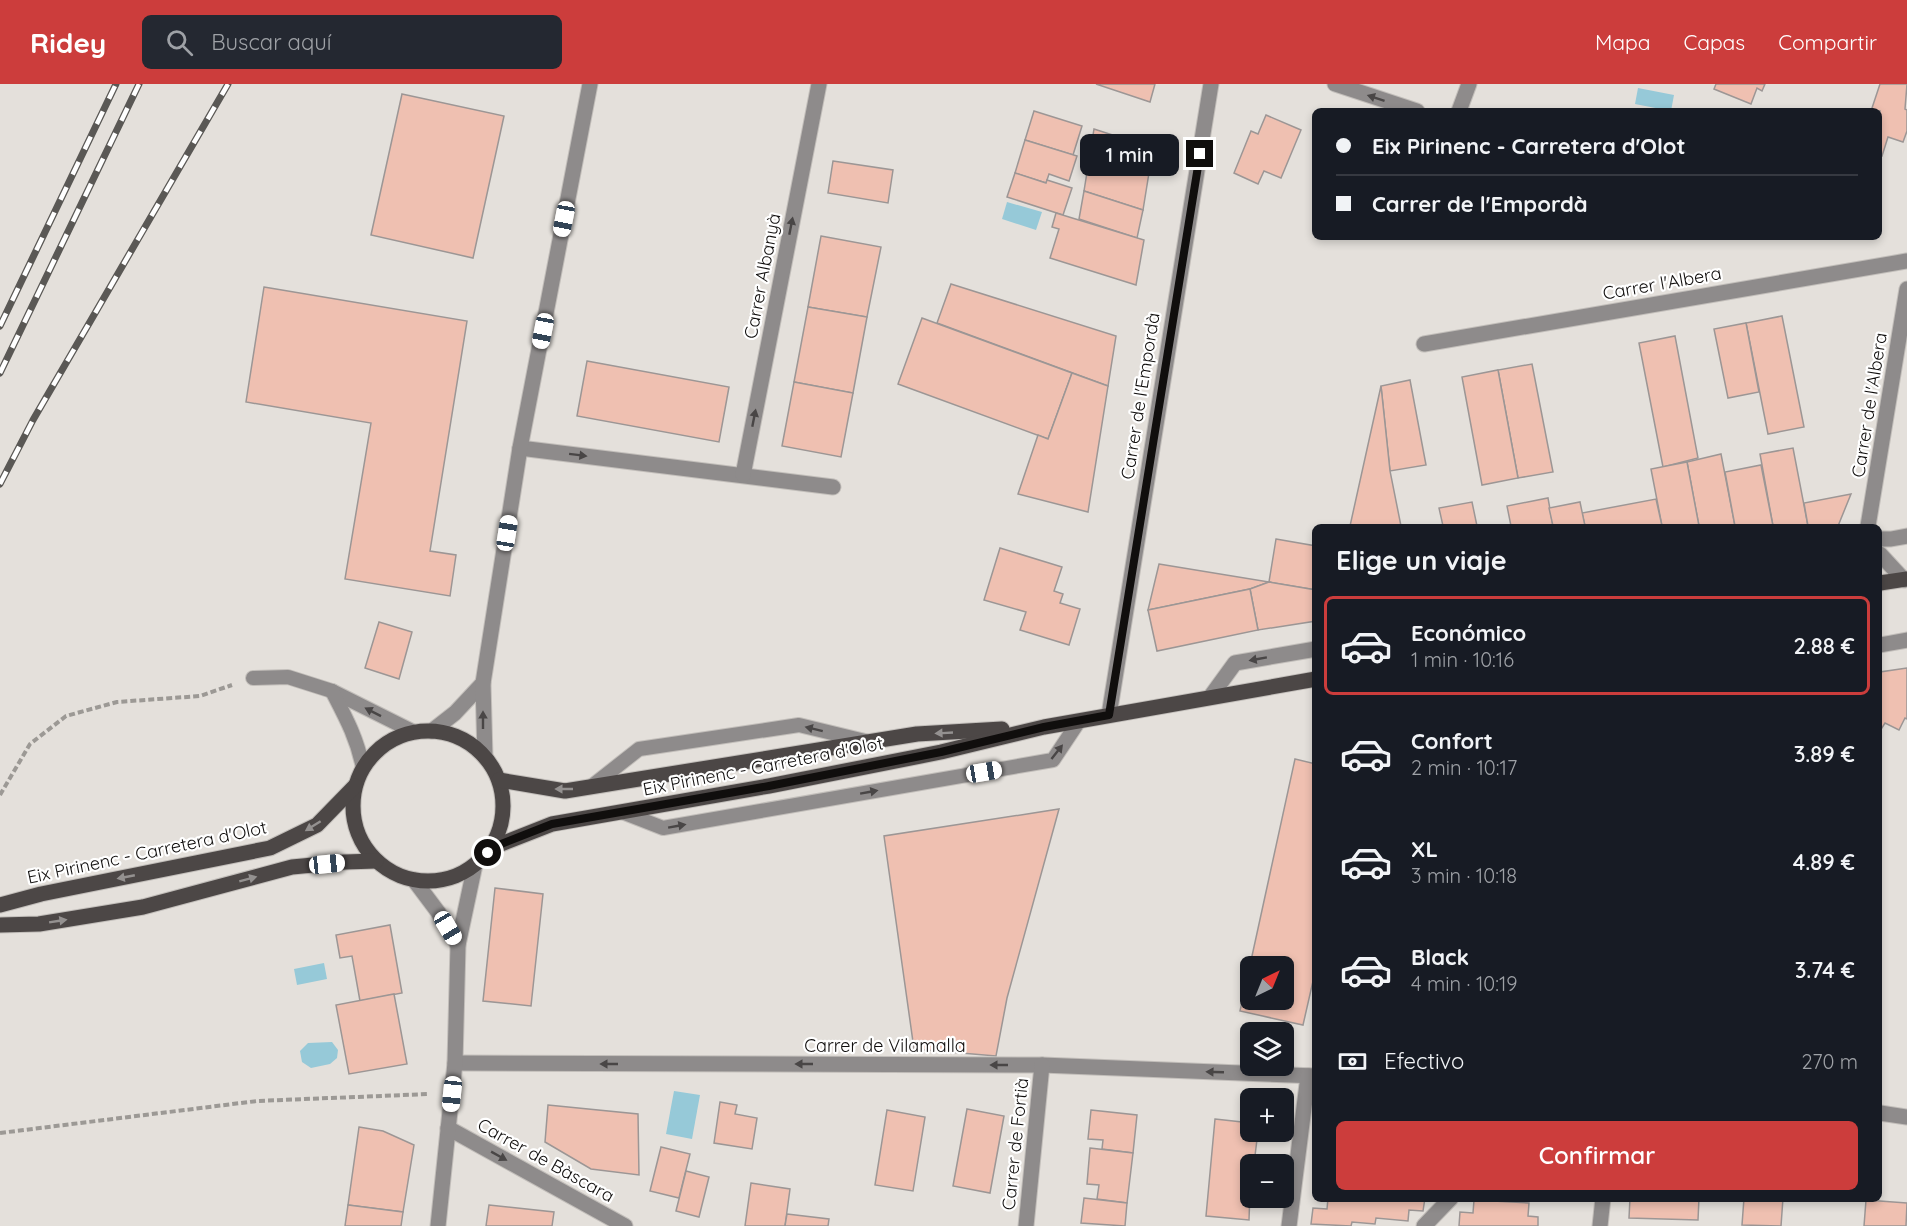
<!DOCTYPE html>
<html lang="es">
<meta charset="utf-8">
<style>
body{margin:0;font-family:Quicksand,sans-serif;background:#242831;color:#f1f3f6;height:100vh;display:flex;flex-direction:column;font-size:22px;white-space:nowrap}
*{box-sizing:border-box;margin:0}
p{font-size:20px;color:#9ea1a6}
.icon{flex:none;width:33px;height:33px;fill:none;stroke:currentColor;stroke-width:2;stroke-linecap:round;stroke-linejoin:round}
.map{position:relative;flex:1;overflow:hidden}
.sheet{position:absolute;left:1312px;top:440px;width:570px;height:678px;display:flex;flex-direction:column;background:#171b24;border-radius:9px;box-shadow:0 3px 9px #0003}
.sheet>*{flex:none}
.guide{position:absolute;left:1312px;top:24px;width:570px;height:132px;border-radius:9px;box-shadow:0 3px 9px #0003;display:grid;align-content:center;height:132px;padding:0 24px;background:#171b24}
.needle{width:39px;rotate:43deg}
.buttons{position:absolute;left:1240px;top:872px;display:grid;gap:12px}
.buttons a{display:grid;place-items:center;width:54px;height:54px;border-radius:9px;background:#171b24;box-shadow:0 3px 9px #0003;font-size:30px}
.end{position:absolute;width:27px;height:27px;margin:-14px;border:8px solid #100e0d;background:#fff;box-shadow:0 0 0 3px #fff}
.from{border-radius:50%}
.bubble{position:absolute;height:42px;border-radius:9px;background:#171b24;box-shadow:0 3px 9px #0003;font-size:20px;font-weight:600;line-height:42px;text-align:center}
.car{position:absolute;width:18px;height:36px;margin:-18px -9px;border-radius:8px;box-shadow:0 0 4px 2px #0007;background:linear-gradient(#fff 24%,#345 0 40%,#fff 0 76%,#345 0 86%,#fff 0)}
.guide b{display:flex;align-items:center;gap:21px;height:57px;font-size:22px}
.guide b+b{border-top:2px solid #363941}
.guide i{width:15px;height:15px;background:#f1f3f6}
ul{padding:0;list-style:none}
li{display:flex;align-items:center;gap:18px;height:99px;margin:0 12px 9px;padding:0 12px;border:3px solid transparent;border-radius:9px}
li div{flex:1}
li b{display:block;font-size:22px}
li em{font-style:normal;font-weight:600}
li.selected{border-color:#cc3d3c}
li>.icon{width:54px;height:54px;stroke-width:1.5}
h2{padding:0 24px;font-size:27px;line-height:72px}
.pay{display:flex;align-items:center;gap:15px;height:66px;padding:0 24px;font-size:22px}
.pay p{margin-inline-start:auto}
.cta{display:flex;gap:12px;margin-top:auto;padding:12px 24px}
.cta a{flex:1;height:69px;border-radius:9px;background:#cc3d3c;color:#fff;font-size:24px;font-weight:600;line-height:69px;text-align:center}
header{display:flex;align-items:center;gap:36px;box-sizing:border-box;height:84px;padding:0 30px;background:#cc3d3c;color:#fff}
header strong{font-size:28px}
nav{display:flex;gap:33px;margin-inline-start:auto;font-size:21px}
.search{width:420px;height:54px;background:#242831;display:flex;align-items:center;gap:15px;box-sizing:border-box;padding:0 21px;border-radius:9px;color:#9ea1a6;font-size:22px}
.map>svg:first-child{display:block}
</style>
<header>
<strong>Ridey</strong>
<div class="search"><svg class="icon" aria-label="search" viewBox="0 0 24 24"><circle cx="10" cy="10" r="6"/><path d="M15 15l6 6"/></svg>Buscar aquí</div>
<nav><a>Mapa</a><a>Capas</a><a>Compartir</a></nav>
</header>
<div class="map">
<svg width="1907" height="1142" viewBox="0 0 1907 1142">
<rect width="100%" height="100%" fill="#e4e0db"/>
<g fill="#96c9d8">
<polygon points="1638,4 1674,11 1671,27 1635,20"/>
<polygon points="1007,118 1042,128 1036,146 1002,135"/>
<polygon points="324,879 327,895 297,901 294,885"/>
<polygon points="332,958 338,966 337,974 330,980 311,984 302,978 300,967 308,959"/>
<polygon points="674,1007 700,1011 692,1055 666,1050"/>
</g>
<g fill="#efc0b1" stroke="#9c9695" stroke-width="1.5" fill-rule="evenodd">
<polygon points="1096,0 1155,0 1150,18"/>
<polygon points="1716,0 1765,0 1762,7 1757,4 1751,20 1714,5"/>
<polygon points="1880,0 1907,0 1905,25 1907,26 1907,47 1903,58 1888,53 1882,72 1880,71 1880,27 1871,27"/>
<polygon points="402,10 504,32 473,174 371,151"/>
<polygon points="1034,27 1082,42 1073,71 1025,56"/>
<polygon points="1266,31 1301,46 1281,94 1264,87 1258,100 1234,89 1251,47 1258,50"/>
<polygon points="1094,45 1153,64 1143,126 1084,107"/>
<polygon points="1025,56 1077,72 1069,97 1049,90 1046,99 1015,89"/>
<polygon points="833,77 893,86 888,119 828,109"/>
<polygon points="1015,89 1046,99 1047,96 1072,104 1063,131 1007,113"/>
<polygon points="1084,107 1143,126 1137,154 1079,135"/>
<polygon points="1056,129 1144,156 1136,201 1050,174 1059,145 1052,143"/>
<polygon points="821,152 881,163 867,233 808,223"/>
<polygon points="951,200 1116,252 1108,302 937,239"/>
<polygon points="264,203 467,237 430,467 456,471 450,512 345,495 371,339 246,318"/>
<polygon points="808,223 867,233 853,309 794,298"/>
<polygon points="1782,232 1804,343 1768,350 1746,239"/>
<polygon points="922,234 1072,289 1048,355 898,300"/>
<polygon points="1746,239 1759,308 1728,314 1714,245"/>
<polygon points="1675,252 1698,374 1663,383 1639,259"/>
<polygon points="587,277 729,303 719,358 577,332"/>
<polygon points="1532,280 1553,388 1518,394 1498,286"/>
<polygon points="1498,286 1518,394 1482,401 1462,293"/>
<polygon points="1072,289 1108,302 1088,428 1018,410 1038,351 1048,355"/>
<polygon points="1410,296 1426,381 1390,387 1381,302"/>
<polygon points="794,298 853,309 841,373 782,362"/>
<polygon points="1381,302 1390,387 1401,442 1350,442"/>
<polygon points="1793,364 1808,442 1773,442 1760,370"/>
<polygon points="1721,370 1735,442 1699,442 1687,378"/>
<polygon points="1687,378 1699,442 1662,442 1651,385"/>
<polygon points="1761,381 1773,442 1735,442 1725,388"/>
<polygon points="1851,410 1838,442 1808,442 1804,419"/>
<polygon points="1548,414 1553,442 1511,442 1507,422"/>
<polygon points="1656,415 1662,442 1585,442 1582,429"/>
<polygon points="1472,418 1477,442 1443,442 1439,424"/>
<polygon points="1580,418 1585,442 1553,442 1549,424"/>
<polygon points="1276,455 1316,462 1316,506 1269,498"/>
<polygon points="1000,464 1062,483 1054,507 1063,510 1060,519 1080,525 1069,561 1020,546 1026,528 984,516"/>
<polygon points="1159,480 1269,498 1250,505 1148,526"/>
<polygon points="1269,498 1316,506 1316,537 1258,546 1250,505"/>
<polygon points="1250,505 1258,546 1157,567 1148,526"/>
<polygon points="379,538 412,548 399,595 365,584"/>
<polygon points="1907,584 1907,635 1905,634 1899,646 1885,639 1880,647 1880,588"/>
<path d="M1295,675L1316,680V884L1303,941L1240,927ZM1251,882H1284V915H1251Z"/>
<polygon points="1059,725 1007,914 996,972 914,965 884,752"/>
<polygon points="495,804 543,810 531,922 483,917"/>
<polygon points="390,841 402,909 360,917 352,872 340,874 336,851"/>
<polygon points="394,910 407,980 349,990 336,921"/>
<polygon points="720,1018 737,1021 735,1030 757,1034 752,1065 714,1059"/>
<polygon points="548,1021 638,1030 639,1091 591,1085 545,1058"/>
<polygon points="967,1025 1004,1032 990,1109 953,1102"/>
<polygon points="887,1026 925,1033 913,1107 875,1101"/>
<polygon points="1091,1026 1137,1031 1133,1069 1102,1065 1103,1056 1088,1055"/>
<polygon points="1215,1035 1251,1039 1251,1047 1258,1047 1254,1080 1251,1080 1249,1136 1206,1132"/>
<polygon points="359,1043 383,1047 414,1061 403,1128 348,1121"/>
<polygon points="661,1063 690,1070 679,1114 650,1107"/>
<polygon points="1090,1064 1133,1069 1127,1119 1097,1115 1099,1101 1087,1100"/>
<polygon points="686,1087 709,1093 699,1133 676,1127"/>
<polygon points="751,1099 790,1105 785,1142 745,1142"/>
<polygon points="1084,1114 1127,1119 1125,1142 1081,1139"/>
<polygon points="1328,1114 1425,1114 1423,1127 1409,1126 1408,1137 1376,1134 1375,1140 1352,1138 1351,1142 1311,1140 1313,1124 1327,1125"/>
<polygon points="1630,1114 1699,1114 1698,1136 1629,1134"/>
<polygon points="1744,1114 1783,1114 1781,1142 1742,1141"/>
<polygon points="1474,1116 1529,1119 1528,1132 1538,1133 1538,1142 1459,1142 1460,1128 1473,1129"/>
<polygon points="1866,1116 1907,1119 1906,1142 1864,1142"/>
<polygon points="348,1121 403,1128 401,1142 345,1142"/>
<polygon points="489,1121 554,1128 552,1142 486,1142"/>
<polygon points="787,1130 829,1135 828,1142 785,1142"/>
</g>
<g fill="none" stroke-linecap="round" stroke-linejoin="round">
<defs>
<g id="service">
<polyline points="253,594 288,593 332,607 414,648"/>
<path d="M332,607C346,634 357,654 363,684"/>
<polyline points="592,702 639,665 799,641 865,657"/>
<polyline points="622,728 663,744 1053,676 1079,637"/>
</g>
<g id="minor">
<polyline points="1335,0 1417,27"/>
<polyline points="1459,27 1469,0"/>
<polyline points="1424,260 1907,177"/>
<polyline points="520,364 833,403"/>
<polyline points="743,391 819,0"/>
<polyline points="1868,442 1907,205"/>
<polyline points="1880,455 1891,455 1907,452"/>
<polyline points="1880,470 1904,496"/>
<polyline points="1880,561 1907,556"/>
<polyline points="1211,612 1235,579 1316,565"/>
<polyline points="1109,631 1211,0"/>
<polyline points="432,647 455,629 483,599"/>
<polyline points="485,673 483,599 520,364 590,0"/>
<polyline points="414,796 438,828 458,861"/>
<polyline points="455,979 1042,981 1316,992"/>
<polyline points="1880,1029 1907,1033"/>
<polyline points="448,1044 625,1142"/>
<polyline points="438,1142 455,979 458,861 475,781"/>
<polyline points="1026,1142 1042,981"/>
<polyline points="1289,1142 1308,992"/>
<polyline points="1424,1142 1451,1114"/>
<polyline points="1600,1142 1603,1114"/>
</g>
<g id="primary">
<polyline points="1880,499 1907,495"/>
<circle cx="428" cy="722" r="75"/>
<polyline points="499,696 565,707 917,650 1002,645"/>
<polyline points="491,764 552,740 769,702 941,668 1044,643 1316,595"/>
<polyline points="0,821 41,810 270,764 317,741 355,702"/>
<polyline points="0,841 39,840 143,823 292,783 345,778 376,777"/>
</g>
</defs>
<use href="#service" stroke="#c2beba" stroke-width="16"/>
<use href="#minor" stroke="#c2beba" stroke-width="17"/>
<use href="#primary" stroke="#c2beba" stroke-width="17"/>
<g stroke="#9c9995" stroke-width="4" stroke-dasharray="6 3" stroke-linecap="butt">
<polyline points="0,711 30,660 66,632 117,618 200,612 232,601"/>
<polyline points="0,1049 257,1017 429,1010"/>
</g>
<use href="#service" stroke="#8e8b8b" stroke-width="14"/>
<use href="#minor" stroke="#8e8b8b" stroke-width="15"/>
<use href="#primary" stroke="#4c4746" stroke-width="15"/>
<defs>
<g id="rail">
<polyline points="0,242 116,0"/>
<polyline points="0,289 139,0"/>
<polyline points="0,400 33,336 228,0"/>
</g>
</defs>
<use href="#rail" stroke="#5a5855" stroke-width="7"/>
<use href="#rail" stroke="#fff" stroke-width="4.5" stroke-dasharray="14" stroke-linecap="butt"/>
</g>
<defs><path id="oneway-solid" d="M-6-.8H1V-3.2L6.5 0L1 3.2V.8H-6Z" transform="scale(1.5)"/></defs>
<g fill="#494646">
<use href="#oneway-solid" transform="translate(1376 14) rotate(-162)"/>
<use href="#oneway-solid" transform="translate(791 142) rotate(-79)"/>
<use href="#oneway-solid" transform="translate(754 334) rotate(-79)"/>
<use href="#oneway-solid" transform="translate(578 371) rotate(7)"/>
<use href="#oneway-solid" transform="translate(1258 575) rotate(170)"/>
<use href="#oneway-solid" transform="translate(373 628) rotate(-153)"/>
<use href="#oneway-solid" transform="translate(483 636) rotate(-90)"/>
<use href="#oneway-solid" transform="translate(814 645) rotate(-166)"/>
<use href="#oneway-solid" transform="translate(1057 668) rotate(-52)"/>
<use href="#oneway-solid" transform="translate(869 708) rotate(-10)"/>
<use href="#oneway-solid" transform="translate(677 742) rotate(-10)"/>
<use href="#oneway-solid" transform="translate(609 980) rotate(-180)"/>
<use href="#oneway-solid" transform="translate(804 980) rotate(-180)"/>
<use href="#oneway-solid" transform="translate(999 981) rotate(-180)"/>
<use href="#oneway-solid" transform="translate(1215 988) rotate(-178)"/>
<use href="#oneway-solid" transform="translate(499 1072) rotate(29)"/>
</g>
<g fill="#949190">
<use href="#oneway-solid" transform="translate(944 649) rotate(177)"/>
<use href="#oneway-solid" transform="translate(564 705) rotate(-180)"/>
<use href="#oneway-solid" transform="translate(313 742) rotate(148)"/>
<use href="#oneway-solid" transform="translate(126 793) rotate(169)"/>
<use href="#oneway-solid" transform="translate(248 795) rotate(-15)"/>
<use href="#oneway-solid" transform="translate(58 837) rotate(-9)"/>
</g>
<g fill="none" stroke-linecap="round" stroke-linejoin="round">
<polyline stroke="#100e0d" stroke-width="8" points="488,769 491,764 552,740 769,702 941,668 1044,643 1109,631 1200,70"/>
</g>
<g text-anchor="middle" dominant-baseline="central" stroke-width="4.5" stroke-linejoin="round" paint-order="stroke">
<g font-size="18" fill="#100e0d" stroke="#fff">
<text transform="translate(762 192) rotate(-79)">Carrer Albanyà</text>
<text transform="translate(1662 199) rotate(-10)">Carrer l'Albera</text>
<text transform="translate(1140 312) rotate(-81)">Carrer de l'Empordà</text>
<text transform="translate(1869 321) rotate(-81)">Carrer de l'Albera</text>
<text transform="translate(763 682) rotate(-11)">Eix Pirinenc - Carretera d'Olot</text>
<text transform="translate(147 768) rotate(-12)">Eix Pirinenc - Carretera d'Olot</text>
<text x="885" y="961">Carrer de Vilamalla</text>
<text transform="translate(1015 1060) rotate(-84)">Carrer de Fortià</text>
<text transform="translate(546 1076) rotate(29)">Carrer de Bàscara</text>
</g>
</g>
</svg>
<div class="buttons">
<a><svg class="needle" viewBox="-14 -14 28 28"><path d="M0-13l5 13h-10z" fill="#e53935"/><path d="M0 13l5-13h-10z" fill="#9ea1a6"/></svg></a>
<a><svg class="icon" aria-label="layers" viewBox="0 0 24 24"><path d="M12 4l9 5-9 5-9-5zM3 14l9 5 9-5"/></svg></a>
<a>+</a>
<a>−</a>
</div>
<i class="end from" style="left:488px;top:769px"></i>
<i class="end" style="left:1200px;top:70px"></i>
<div class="bubble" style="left:1080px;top:50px;width:99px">1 min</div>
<i class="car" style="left:564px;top:135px;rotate:191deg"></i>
<i class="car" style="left:543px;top:247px;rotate:191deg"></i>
<i class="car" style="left:507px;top:449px;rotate:9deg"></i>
<i class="car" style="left:984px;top:688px;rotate:80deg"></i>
<i class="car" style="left:327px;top:780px;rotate:84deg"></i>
<i class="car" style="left:448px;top:844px;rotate:149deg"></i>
<i class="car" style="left:452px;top:1010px;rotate:186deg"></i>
<div class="guide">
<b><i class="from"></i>Eix Pirinenc - Carretera d'Olot</b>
<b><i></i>Carrer de l'Empordà</b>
</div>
<section class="sheet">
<h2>Elige un viaje</h2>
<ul>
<li class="selected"><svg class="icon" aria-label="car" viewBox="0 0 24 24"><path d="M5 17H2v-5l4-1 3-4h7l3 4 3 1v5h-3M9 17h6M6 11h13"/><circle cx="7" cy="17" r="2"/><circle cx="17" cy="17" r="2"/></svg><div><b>Económico</b><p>1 min · 10:16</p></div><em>2.88 €</em></li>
<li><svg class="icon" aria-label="car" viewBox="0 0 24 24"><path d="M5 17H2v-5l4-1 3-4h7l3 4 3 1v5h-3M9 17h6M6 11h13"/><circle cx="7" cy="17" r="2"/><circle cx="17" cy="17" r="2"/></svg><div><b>Confort</b><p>2 min · 10:17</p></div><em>3.89 €</em></li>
<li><svg class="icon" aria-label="car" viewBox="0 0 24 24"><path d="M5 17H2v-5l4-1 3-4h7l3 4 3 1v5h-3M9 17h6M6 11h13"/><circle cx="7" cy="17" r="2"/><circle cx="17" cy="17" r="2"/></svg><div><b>XL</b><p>3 min · 10:18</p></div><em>4.89 €</em></li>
<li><svg class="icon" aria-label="car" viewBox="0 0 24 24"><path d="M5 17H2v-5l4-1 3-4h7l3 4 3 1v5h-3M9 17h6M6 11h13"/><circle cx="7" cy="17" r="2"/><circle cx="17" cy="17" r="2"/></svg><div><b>Black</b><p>4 min · 10:19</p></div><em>3.74 €</em></li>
</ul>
<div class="pay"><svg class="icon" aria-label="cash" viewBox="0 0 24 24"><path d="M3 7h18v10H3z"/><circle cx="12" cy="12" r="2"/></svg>Efectivo<p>270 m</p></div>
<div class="cta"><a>Confirmar</a></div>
</section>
</div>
